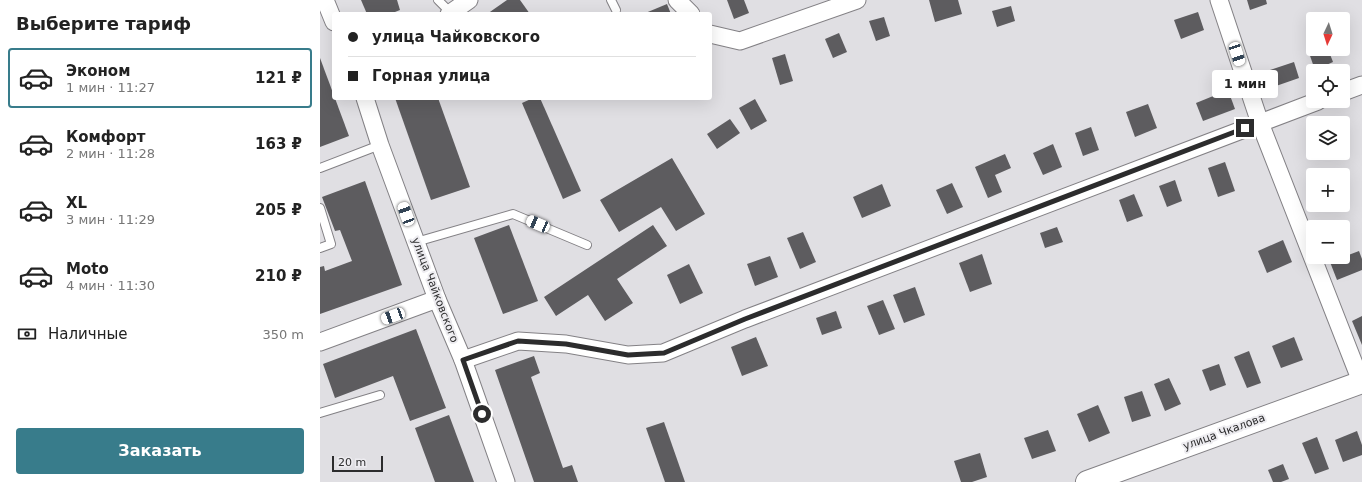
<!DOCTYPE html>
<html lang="ru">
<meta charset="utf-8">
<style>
body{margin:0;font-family:"DejaVu Sans",sans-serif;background:#f6f6f6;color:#222;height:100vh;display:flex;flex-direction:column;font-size:15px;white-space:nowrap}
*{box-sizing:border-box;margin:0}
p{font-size:13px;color:#767676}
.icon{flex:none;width:22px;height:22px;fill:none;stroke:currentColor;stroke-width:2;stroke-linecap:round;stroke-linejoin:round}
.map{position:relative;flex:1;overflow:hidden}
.panel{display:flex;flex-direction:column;background:#fff;width:320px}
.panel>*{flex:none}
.guide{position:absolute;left:12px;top:12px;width:380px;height:88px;border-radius:4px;box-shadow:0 4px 16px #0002;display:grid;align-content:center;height:88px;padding:0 16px;background:#fff}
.needle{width:26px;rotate:184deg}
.buttons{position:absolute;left:986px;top:12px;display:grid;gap:8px}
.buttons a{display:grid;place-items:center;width:44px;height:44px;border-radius:4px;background:#fff;box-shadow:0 4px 16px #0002;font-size:20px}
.scale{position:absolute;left:12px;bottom:10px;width:51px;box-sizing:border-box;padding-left:4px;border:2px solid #2c2c2d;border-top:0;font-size:11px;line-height:14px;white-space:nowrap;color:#2c2c2d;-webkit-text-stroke:3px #edecf0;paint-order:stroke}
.end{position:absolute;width:18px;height:18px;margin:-9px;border:5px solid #2c2c2d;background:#fff;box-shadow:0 0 0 2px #fff}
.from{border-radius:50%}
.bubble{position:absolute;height:28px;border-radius:4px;background:#fff;box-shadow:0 4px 16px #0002;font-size:13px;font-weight:700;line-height:28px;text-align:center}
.car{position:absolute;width:12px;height:24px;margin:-12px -6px;border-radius:5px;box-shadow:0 0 3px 1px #0007;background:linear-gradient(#fff 24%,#345 0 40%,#fff 0 76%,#345 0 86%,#fff 0)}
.guide b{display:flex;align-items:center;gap:14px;height:38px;font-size:15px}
.guide b+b{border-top:1px solid #e0e0e0}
.guide i{width:10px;height:10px;background:#222}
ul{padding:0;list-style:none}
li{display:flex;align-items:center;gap:12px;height:60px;margin:0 8px 6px;padding:0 8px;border:2px solid transparent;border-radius:4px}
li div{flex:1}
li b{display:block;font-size:15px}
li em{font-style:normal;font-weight:700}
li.on{border-color:#387c8b}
li>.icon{width:36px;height:36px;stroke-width:1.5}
h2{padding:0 16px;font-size:18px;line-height:48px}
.pay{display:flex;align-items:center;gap:10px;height:44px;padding:0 16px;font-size:15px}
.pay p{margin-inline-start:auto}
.primary-button{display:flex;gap:8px;margin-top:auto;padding:8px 16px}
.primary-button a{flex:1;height:46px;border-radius:4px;background:#387c8b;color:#fff;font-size:16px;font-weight:700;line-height:46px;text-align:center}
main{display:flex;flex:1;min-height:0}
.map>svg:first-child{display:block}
</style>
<main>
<section class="panel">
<h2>Выберите тариф</h2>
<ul>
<li class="on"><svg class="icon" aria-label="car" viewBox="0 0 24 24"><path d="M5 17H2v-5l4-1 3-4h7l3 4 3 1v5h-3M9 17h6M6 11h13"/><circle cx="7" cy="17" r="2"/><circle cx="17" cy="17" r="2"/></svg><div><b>Эконом</b><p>1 мин · 11:27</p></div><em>121 ₽</em></li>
<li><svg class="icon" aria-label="car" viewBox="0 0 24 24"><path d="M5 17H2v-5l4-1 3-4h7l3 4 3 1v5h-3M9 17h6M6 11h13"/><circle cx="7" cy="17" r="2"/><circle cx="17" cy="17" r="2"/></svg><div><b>Комфорт</b><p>2 мин · 11:28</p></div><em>163 ₽</em></li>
<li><svg class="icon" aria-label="car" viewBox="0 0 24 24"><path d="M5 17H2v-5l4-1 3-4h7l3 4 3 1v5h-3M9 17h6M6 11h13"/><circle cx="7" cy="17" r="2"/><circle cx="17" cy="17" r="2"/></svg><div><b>XL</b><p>3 мин · 11:29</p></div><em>205 ₽</em></li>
<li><svg class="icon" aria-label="car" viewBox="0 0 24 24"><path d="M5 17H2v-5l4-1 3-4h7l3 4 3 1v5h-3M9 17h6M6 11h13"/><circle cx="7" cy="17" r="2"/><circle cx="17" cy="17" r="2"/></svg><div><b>Moto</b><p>4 мин · 11:30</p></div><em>210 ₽</em></li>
</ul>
<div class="pay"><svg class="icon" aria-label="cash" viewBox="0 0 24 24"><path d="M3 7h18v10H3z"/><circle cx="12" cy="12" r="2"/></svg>Наличные<p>350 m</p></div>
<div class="primary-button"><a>Заказать</a></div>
</section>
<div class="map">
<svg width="1042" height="482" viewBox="0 0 1042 482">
<rect width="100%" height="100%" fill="#e0dfe3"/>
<g fill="#5d5c5f">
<polygon points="41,0 77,0 80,10 70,14 47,14"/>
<polygon points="187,0 200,0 210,14 167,14"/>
<polygon points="407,0 424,0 429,13 414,19"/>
<polygon points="609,0 638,0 642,14 615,22"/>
<polygon points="927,0 946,0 947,4 930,10"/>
<polygon points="347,4 351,14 323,14"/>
<polygon points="691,6 695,21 677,27 672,11"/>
<polygon points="878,12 884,30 861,39 854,20"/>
<polygon points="564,17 570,36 556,41 549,21"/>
<polygon points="519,33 527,52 513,58 505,39"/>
<polygon points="1000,49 1008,49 1013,62 995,70 989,53"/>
<polygon points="465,54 473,81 460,85 452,58"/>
<polygon points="0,58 29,136 0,147"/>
<polygon points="974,62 979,78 956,86 950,70"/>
<polygon points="908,90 915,109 883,121 876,103"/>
<polygon points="75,98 118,98 150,187 111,200"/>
<polygon points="213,98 220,98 261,191 243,199 202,103"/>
<polygon points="435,99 447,121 431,130 419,108"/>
<polygon points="828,104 837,128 815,137 806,112"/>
<polygon points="410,119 420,133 397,149 387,134"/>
<polygon points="771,127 779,150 763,156 755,133"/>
<polygon points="993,131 993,149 987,133"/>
<polygon points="733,144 742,167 723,175 713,153"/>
<polygon points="685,154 691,168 675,175 682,192 668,198 655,167"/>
<polygon points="352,158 385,214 356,231 341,207 299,232 280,200"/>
<polygon points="905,162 915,191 898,197 888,168"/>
<polygon points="855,180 862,201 847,207 839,186"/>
<polygon points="45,181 82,285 0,314 0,267 4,266 5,271 32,261 20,230 15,231 2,197"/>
<polygon points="632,183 643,207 627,214 616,190"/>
<polygon points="562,184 571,206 542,218 533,197"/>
<polygon points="814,194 823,216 807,222 799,200"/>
<polygon points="189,225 218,301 183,314 154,238"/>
<polygon points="333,225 347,246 297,279 313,303 285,321 268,295 236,316 224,297"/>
<polygon points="737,227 743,242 725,248 720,233"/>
<polygon points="483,232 496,262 480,269 467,238"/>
<polygon points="963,240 972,262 947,273 938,251"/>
<polygon points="1039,251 1042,259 1042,270 1017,280 1010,262"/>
<polygon points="662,254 672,284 650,292 639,263"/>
<polygon points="450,256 458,277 435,286 427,264"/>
<polygon points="369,264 383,293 360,304 347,275"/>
<polygon points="595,287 605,315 584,323 573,295"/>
<polygon points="563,300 575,329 559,335 547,306"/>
<polygon points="516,311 522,328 502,335 496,318"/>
<polygon points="1042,316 1042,345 1032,321"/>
<polygon points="96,329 126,408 90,421 73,376 15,398 3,364"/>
<polygon points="436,337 448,366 422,376 411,347"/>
<polygon points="974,337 983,360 961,368 952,346"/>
<polygon points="929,351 941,383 927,388 914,357"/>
<polygon points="214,356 220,373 211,377 243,468 252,465 258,482 214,482 175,370"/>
<polygon points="899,364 906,385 890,391 882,370"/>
<polygon points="849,378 861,404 845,411 834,384"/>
<polygon points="822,391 831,416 812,422 804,397"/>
<polygon points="778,405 790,433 769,442 757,414"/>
<polygon points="129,415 154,482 115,482 95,428"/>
<polygon points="344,422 365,482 345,482 326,428"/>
<polygon points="728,430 736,451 712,459 704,438"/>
<polygon points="1037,431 1042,445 1042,455 1023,462 1015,440"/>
<polygon points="997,437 1009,469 995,474 982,443"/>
<polygon points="660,453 667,477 652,482 641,482 634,461"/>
<polygon points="963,464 969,479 961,482 953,482 948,470"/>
</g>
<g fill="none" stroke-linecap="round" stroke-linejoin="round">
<defs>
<g id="service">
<polyline points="118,0 131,13"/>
<polyline points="291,0 296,10"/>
<polyline points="0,168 60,145"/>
<polyline points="0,208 11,244 0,248"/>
<polyline points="96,242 193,214 267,245"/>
<polyline points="0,413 60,395"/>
</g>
<g id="minor">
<polyline points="5,0 14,22"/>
<polyline points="357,0 371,14"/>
<polyline points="899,0 940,123 1042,384"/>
<polyline points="129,14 149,0"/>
<polyline points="390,34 420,41 537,0"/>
<polyline points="1023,92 1042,85"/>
<polyline points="45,98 60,145 117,299 143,360 186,482"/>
<polyline points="0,342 117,299"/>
<polyline points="143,360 198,341 246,344 308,355 343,353 425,319 998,101"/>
</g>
<polyline id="secondary" points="767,482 1042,382"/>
</defs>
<use href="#service" stroke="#838185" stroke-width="10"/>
<use href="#minor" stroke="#838185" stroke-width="19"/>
<use href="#secondary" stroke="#838185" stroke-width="24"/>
<use href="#service" stroke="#fff" stroke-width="8"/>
<use href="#minor" stroke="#fff" stroke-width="17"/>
<use href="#secondary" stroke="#fff" stroke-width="22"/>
</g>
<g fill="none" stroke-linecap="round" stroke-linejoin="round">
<polyline stroke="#2c2c2d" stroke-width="5" points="162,414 143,360 198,341 246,344 308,355 344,353 425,319 925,128"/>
</g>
<g text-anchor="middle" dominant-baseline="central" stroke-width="4" stroke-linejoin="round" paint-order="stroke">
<g font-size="11" fill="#2c2c2d" stroke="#edecf0">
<text transform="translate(115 290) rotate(69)">улица Чайковского</text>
<text transform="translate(904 432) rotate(-20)">улица Чкалова</text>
</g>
</g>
</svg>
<div class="buttons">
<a><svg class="needle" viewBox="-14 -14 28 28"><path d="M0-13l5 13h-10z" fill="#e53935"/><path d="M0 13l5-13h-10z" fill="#767676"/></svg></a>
<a><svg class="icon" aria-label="locate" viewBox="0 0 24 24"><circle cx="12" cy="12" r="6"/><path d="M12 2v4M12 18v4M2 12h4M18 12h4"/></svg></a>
<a><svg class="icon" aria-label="layers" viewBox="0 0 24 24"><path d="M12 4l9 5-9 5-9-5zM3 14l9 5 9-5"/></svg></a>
<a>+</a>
<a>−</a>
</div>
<div class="scale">20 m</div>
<i class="end from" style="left:162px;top:414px"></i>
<i class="end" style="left:925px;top:128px"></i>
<div class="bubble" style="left:892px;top:70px;width:66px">1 мин</div>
<i class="car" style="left:917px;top:54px;rotate:162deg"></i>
<i class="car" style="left:86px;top:214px;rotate:340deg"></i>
<i class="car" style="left:218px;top:224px;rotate:293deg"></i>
<i class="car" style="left:73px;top:316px;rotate:250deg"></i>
<div class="guide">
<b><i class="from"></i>улица Чайковского</b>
<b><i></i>Горная улица</b>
</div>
</div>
</main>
